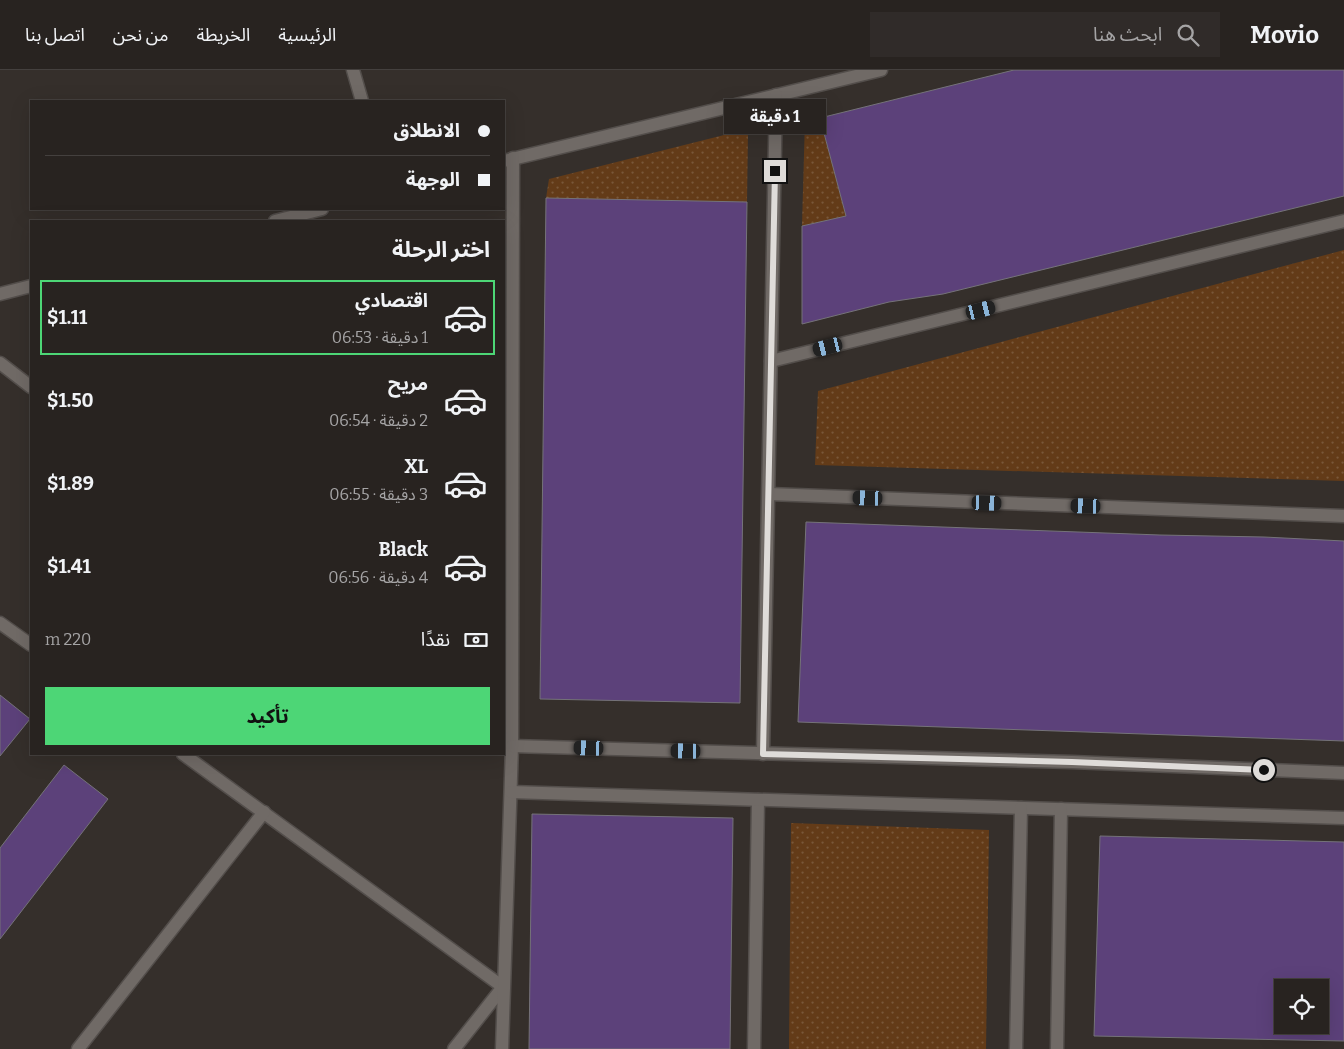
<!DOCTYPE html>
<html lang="ar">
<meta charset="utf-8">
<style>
body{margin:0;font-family:Bitter,"Noto Sans Arabic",serif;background:#302b29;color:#f1f3f6;direction:rtl;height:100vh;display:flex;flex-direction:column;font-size:19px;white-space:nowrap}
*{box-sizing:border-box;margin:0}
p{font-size:16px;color:#a5a4a5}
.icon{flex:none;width:28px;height:28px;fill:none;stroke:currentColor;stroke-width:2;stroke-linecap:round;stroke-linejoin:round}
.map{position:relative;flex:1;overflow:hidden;direction:ltr}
.side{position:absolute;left:30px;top:150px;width:475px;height:535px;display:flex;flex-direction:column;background:#282320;border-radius:0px;box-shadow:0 5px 20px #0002,0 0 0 1px #44403e;direction:rtl}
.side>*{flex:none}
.top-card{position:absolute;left:30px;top:30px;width:475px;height:110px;border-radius:0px;box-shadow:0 5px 20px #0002,0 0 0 1px #44403e;direction:rtl;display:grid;align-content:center;height:110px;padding:0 15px;background:#282320}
.tools{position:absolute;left:1274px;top:909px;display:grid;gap:10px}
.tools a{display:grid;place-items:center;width:55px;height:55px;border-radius:0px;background:#282320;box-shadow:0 5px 20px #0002,0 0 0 1px #44403e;font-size:25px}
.end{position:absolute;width:22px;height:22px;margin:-11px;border:6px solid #dfdcd9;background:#111;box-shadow:0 0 0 2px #111}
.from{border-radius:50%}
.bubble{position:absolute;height:35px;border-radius:0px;background:#282320;box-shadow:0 5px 20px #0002,0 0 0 1px #44403e;font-size:16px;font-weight:700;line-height:35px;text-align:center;direction:rtl}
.car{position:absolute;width:15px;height:30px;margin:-15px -8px;border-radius:6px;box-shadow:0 0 4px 1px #0007;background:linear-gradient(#222 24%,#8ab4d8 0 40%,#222 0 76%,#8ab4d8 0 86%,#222 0)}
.top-card b{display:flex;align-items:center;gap:18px;height:48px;font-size:19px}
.top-card b+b{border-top:1px solid #44403e}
.top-card i{width:12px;height:12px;background:#f1f3f6}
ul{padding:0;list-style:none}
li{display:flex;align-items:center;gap:15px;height:75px;margin:0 10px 8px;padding:0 5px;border:2px solid transparent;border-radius:0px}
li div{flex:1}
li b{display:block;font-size:19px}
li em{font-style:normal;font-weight:700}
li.active{border-color:#4dd676}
li>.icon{width:45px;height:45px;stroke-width:1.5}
h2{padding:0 15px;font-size:22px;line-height:60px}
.pay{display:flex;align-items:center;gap:12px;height:55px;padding:0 15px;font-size:19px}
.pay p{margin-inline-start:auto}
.action{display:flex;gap:10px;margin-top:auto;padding:10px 15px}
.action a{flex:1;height:58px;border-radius:0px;background:#4dd676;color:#111;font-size:20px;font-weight:700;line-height:58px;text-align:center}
header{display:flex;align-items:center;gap:30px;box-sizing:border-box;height:70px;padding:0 25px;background:#282320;border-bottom:1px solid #44403e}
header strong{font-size:24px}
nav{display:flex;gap:28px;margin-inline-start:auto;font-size:18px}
.search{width:350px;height:45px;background:#302b29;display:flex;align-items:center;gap:12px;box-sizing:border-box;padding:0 18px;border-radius:0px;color:#a5a4a5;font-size:19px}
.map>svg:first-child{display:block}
</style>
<header>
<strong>Movio</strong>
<div class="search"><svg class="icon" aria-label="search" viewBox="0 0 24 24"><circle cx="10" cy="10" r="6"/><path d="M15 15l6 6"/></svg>ابحث هنا</div>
<nav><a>الرئيسية</a><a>الخريطة</a><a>من نحن</a><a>اتصل بنا</a></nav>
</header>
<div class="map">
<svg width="1344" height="979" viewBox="0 0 1344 979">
<defs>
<pattern id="garden-dots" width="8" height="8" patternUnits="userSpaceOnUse" patternTransform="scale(1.25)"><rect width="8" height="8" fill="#633b18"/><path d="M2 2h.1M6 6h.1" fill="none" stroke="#795739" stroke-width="1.8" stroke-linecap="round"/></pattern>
</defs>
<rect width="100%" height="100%" fill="#352f2b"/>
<g fill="url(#garden-dots)">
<polygon points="820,48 846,146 802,156 805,49"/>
<polygon points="748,59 747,132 546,128 549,109"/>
<polygon points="1344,180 1344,411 815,395 818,321"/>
<polygon points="791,753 989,760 986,979 789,979"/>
</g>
<g fill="#5c417a" stroke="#757379" fill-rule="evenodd">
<polygon points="1014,0 1344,0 1344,126 943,224 889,232 802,254 802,156 846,146 820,48"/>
<polygon points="546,128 747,132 740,633 540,629"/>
<polygon points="806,452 1160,465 1264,467 1344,471 1344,671 798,652"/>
<polygon points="0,625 30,649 0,686"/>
<polygon points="64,695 108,729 0,869 0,778"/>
<polygon points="532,744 733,748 730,979 529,979"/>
<path d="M1100,766L1344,772V971L1094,966ZM1282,918H1320V955H1282Z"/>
</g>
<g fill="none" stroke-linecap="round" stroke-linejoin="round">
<defs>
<g id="street">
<polyline points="353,0 362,31"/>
<polyline points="504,91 881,0"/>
<polyline points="275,151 322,139"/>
<polyline points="0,224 31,216"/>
<polyline points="771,291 1344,151"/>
<polyline points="0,293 31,317"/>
<polyline points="769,424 1344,446"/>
<polyline points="0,553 31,575"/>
<polyline points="183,684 503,917 454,979"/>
<polyline points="763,684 776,25"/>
<polyline points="78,979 264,742"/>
<polyline points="502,979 512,676 513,88"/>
<polyline points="754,979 758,730"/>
</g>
<g id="secondary">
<polyline points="512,676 1072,692 1344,703"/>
<polyline points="511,722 1344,748"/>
<polyline points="1016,979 1021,738"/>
<polyline points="1057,979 1061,739"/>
</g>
</defs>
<use href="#street" stroke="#534e4b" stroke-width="15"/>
<use href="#secondary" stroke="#534e4b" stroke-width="15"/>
<use href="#street" stroke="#706a66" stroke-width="12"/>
<use href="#secondary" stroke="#706a66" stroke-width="12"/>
</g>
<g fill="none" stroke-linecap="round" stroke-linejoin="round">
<polyline stroke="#dfdcd9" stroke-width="6" points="775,101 763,684 1072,692 1264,700"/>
</g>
</svg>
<div class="tools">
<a><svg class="icon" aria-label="locate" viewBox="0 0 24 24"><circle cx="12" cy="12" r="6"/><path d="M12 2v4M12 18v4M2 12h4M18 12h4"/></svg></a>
</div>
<i class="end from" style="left:1264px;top:700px"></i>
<i class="end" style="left:775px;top:101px"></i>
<div class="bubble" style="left:724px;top:29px;width:102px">1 دقيقة</div>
<i class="car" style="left:981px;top:240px;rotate:76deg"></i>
<i class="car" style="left:828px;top:277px;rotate:256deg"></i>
<i class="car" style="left:868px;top:428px;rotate:272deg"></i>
<i class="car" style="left:987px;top:433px;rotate:92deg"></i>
<i class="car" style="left:1086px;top:436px;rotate:272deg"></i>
<i class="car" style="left:589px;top:678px;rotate:272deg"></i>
<i class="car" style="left:686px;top:681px;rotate:271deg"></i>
<div class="top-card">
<b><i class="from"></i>الانطلاق</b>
<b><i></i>الوجهة</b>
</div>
<section class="side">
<h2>اختر الرحلة</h2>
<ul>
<li class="active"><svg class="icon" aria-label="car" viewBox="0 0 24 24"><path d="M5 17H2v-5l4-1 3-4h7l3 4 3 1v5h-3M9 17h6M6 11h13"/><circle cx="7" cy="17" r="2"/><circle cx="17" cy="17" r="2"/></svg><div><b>اقتصادي</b><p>1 دقيقة · 06:53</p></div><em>$1.11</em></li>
<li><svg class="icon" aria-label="car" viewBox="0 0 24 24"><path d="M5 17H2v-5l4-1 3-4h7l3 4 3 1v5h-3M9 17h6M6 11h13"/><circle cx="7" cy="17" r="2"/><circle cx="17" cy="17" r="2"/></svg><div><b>مريح</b><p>2 دقيقة · 06:54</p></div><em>$1.50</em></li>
<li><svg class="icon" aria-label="car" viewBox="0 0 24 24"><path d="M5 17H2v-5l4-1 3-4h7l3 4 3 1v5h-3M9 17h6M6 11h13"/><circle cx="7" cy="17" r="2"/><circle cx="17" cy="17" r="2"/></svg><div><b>XL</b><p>3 دقيقة · 06:55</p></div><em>$1.89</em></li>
<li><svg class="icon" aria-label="car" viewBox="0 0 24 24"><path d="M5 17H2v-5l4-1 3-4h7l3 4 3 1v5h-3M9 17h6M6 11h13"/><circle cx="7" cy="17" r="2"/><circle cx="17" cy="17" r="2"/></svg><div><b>Black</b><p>4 دقيقة · 06:56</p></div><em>$1.41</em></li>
</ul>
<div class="pay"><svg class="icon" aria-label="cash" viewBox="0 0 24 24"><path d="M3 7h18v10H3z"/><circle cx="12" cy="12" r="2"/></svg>نقدًا<p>220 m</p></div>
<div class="action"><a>تأكيد</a></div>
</section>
</div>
